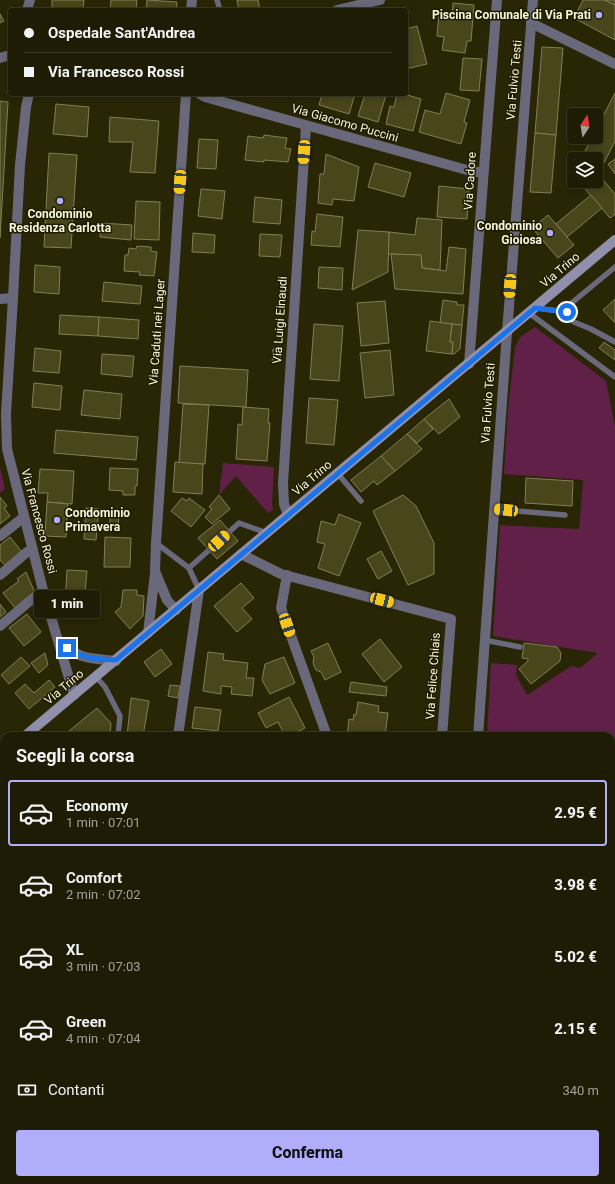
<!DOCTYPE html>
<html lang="it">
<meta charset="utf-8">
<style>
body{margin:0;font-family:Roboto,sans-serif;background:#2b2913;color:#f1f3f6;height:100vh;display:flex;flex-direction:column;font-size:15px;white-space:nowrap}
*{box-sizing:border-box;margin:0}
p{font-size:13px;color:#a1a19a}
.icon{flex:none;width:22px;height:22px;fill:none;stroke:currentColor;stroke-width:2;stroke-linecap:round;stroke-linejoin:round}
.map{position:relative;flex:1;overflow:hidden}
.drawer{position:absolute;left:0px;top:732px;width:615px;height:452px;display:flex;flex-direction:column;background:#1e1c04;border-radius:12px 12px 0 0;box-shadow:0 2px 10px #0003,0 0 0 1px #3c3a26}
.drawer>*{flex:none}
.hud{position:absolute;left:8px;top:8px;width:400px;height:88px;border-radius:4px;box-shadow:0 2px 10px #0003,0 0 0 1px #3c3a26;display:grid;align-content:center;height:88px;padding:0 16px;background:#1e1c04}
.needle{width:26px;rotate:12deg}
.tools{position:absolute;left:567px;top:108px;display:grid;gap:8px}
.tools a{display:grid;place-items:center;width:36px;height:36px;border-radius:4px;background:#1e1c04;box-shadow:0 2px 10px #0003,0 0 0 1px #3c3a26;font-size:20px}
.end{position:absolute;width:18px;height:18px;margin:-9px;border:5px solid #1a73e8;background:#fff;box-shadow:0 0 0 2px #fff}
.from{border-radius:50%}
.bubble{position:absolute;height:28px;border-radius:4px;background:#1e1c04;box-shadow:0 2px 10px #0003,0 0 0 1px #3c3a26;font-size:13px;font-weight:800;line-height:28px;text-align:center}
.car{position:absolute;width:12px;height:24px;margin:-12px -6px;border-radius:5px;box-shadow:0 0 3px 1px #0007;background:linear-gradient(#f5c518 24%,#345 0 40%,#f5c518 0 76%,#345 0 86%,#f5c518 0)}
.hud b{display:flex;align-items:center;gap:14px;height:38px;font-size:15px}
.hud b+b{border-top:1px solid #3c3a26}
.hud i{width:10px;height:10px;background:#f1f3f6}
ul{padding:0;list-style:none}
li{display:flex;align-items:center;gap:12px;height:66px;margin:0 8px 6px;padding:0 8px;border:2px solid transparent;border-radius:4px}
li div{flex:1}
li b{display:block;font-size:15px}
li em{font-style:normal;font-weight:800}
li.on{border-color:#b0aefa}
li>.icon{width:36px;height:36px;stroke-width:1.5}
h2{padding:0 16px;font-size:18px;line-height:48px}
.pay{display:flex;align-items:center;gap:10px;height:44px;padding:0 16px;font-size:15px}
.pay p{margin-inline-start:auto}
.cta{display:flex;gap:8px;margin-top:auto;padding:8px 16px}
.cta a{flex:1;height:46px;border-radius:4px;background:#b0aefa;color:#111;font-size:16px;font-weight:800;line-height:46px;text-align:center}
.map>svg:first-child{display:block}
</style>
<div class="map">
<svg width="615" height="1184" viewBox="0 0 615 1184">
<rect width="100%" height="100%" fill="#282605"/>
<g fill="#602048">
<polygon points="535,327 606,381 615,426 615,770 611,770 611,736 487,736 491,663 517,665 516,675 527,695 571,666 580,668 598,653 493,636 500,525 579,529 583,480 504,474 508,409 515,347 520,337"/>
<polygon points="223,463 274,467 272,503 273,510 268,513 236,476 219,495"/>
<polygon points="0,467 5,489 0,493"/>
<polygon points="0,1092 4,1093 4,1180 417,1180 417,1184 0,1184"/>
</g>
<g fill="#49461b" stroke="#827f54">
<polygon points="52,0 84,0 83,10 52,10"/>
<polygon points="111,0 137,0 136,10 110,10"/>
<polygon points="147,0 177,2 176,10 146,10"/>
<polygon points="237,0 258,0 260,10 239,10"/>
<polygon points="583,0 605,0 615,5 615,40 574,18"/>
<polygon points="605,0 615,0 615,5"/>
<polygon points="453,3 474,5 471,41 467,41 465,53 442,50 444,37 437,36 439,14 452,15"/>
<polygon points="0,14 4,21 0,23"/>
<polygon points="417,26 427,64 406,69 406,29"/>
<polygon points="542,47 563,48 556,135 535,133"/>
<polygon points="463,58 482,59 479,91 460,90"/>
<polygon points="446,93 470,100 464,122 467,123 461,144 419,132 425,110 440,114"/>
<polygon points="615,93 615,141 604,163 584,153 592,137 596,137 596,130"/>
<polygon points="322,94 355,94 349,114 319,105"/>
<polygon points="365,94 386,95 378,122 358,116"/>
<polygon points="397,94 404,94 421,99 413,131 386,124 390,106 394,107"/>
<polygon points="0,101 8,102 0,238"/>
<polygon points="56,104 89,107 87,137 53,134"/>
<polygon points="110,117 159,121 155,173 130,172 133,142 109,142"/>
<polygon points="535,133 556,135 551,193 530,192"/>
<polygon points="264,135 287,138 285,148 291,149 288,162 264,160 264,162 245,160 248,136 263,138"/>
<polygon points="199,139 218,140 216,169 197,168"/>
<polygon points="49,153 77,155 71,248 44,247"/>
<polygon points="326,154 359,167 354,201 333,199 332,205 318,203 320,174 324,174"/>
<polygon points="615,159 615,174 608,164"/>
<polygon points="375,163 411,173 404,197 368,187"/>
<polygon points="600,176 615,194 615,214 610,218 585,189 594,181 596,181 596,179"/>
<polygon points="439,186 469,189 467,219 437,217"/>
<polygon points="201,189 225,191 222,219 198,216"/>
<polygon points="591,195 602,208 567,237 556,224"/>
<polygon points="255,197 282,200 280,224 253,222"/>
<polygon points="136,201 160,202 159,240 134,239"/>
<polygon points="317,214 343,217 340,247 311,245 312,231 315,232"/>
<polygon points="548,215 574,245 558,258 532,228"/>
<polygon points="417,218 442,220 440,270 422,268 421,255 388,254 389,232 415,235"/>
<polygon points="101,223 132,225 131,240 100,237"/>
<polygon points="358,230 389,232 388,272 352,290"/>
<polygon points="193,233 215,235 214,253 192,252"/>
<polygon points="260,234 282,235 280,257 259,256"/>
<polygon points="137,246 151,247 151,251 157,252 154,276 139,275 140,272 124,271 125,255 128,255 129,248 136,249"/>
<polygon points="449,247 466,249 463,294 395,289 391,254 421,255 422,268 446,271"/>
<polygon points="35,265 60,267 59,294 34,292"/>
<polygon points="319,267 343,268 342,290 318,288"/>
<polygon points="104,282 142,286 140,304 102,301"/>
<polygon points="615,299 615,323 603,310"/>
<polygon points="443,300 457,302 457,305 464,305 462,325 440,323"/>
<polygon points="385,301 389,343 361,346 357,303"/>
<polygon points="60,315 99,317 98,336 59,334"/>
<polygon points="99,317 139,320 138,339 98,336"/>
<polygon points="430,321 452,324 450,342 453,342 452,354 426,351"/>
<polygon points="314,324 343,326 339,381 310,379"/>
<polygon points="452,324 462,325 460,349 454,354 452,354 453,342 450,342"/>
<polygon points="604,342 615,350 615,360 599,348"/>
<polygon points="35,348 61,351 59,373 33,371"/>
<polygon points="273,349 281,349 280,362 272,361"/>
<polygon points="390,350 394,395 365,398 360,353"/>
<polygon points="102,354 134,356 132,377 101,374"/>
<polygon points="180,366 248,370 246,407 178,403"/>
<polygon points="34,383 62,386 60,410 32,407"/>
<polygon points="84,390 122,394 120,419 81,415"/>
<polygon points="309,398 338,400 334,445 306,443"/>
<polygon points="449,399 460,417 439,434 424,419"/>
<polygon points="183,404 209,405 205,464 179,463"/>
<polygon points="243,407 269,409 268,423 270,423 267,461 236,459 238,424 242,425"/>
<polygon points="424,419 433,429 417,443 407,434"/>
<polygon points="56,430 138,437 136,460 54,453"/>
<polygon points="407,434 422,449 395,471 381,456"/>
<polygon points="381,456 395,471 377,485 374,481 361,492 351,480"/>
<polygon points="175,462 203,464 202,494 173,492"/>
<polygon points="110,468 138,469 137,486 135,486 135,495 123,495 123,491 109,490"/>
<polygon points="40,469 74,471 72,504 47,502 48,493 38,493"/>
<polygon points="526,478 573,481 572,506 525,503"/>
<polygon points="219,495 230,509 212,524 205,517 212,509 209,507"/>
<polygon points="403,495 416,506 434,543 434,574 408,585 373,511"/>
<polygon points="0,497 7,506 4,508 10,516 0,524"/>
<polygon points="182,498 187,501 189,498 205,510 191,527 171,511"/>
<polygon points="47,502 68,504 66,537 45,536"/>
<polygon points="86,508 99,509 96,540 84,539"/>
<polygon points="110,514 119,515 118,525 110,525"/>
<polygon points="339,514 361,523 339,576 318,568 325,544 317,542 321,521 335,525"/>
<polygon points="220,520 238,541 217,559 198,538"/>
<polygon points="10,537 22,552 5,565 0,560 0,545"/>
<polygon points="105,537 131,538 130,567 104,567"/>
<polygon points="381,551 392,571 378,579 367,559"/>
<polygon points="67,570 87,571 84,604 65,603"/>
<polygon points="26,572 35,593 16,609 3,593 19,581 17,579"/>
<polygon points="241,583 254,598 242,608 252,619 237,632 214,606"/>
<polygon points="123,590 137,590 137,595 144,596 143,616 130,629 115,612 121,607"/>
<polygon points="0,604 6,612 0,617"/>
<polygon points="27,614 41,632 24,646 9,628"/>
<polygon points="380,639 402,667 384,682 362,654"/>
<polygon points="328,643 341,672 325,680 321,672 316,670 314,666 313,662 314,657 311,651"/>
<polygon points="524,643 557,647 561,653 560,661 531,684 519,669 528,661 528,659 522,658"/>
<polygon points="161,649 172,664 155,677 144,662"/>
<polygon points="208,652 224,654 223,660 248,663 246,678 254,678 252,696 231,694 232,687 221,686 221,694 203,691"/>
<polygon points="45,653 48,665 39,673 31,663"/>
<polygon points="21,657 30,666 9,684 1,675"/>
<polygon points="284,657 295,683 270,694 262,680 265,664"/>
<polygon points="49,680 55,687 29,709 15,693 25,684 34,693"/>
<polygon points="351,682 387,687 386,696 349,692"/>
<polygon points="170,685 180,686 178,698 168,696"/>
<polygon points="289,697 305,728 289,736 285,736 278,722 266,728 258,713"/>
<polygon points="131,698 149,701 143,736 127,736"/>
<polygon points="358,702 379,706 378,712 388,713 385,736 347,736 349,719 353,720 354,714 356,715"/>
<polygon points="195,707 221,710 218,731 192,728"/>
<polygon points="97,708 111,723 110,736 63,736"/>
<polygon points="4,787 4,798 0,793 0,791"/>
<polygon points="611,856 615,857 615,880 611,880"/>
<polygon points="0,916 4,921 4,923 0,926"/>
<polygon points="4,939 4,967 2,968 0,966 0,942"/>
<polygon points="612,970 615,971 615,999 613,1002 611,1002"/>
<polygon points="615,1064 615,1076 611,1074"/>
<polygon points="611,1101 615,1103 615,1107 612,1116"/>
<polygon points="611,1125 615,1126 615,1141 611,1139"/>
<polygon points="461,1180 481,1180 481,1184 460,1184"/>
<polygon points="568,1180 581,1180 581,1184 567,1184"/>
</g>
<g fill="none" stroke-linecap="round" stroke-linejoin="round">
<g stroke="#69697b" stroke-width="5.5">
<polyline points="217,0 220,10"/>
<polyline points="615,267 568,306 567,312 574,322 591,329 615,342"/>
<polyline points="535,308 567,312"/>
<polyline points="529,313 615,377"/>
<polyline points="338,474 361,501"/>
<polyline points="494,509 565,515"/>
<polyline points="156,543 189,568"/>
<polyline points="199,590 189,568 239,523 267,533"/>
<polyline points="484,640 520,647"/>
<polyline points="96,677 105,687 120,716 118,736"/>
<polyline points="611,1094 615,1096"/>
</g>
<g stroke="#69697b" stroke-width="10">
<polyline points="27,10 30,0"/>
<polyline points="191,10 192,0"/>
<polyline points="337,10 380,0"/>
<polyline points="531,23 615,64"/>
<polyline points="0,58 10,55"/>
<polyline points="29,94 26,107 20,165 13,298 6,414 7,449 43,590 74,695"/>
<polyline points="200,94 205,97 467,170 483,173"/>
<polyline points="0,299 13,298"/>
<polyline points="288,515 284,504 283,483 306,126"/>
<polyline points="0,536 24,517"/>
<polyline points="241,554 281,574 451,619 442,736"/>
<polyline points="0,575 27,552 33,550"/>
<polyline points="287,575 281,608 327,736"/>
<polyline points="176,610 167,600 155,571 156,543 186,94"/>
<polyline points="0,626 43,590"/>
<polyline points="148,633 155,573"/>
<path d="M59,640C79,660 89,658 116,661"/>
<polyline points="178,736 199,590"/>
<polyline points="478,736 507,332"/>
<polyline points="611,777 615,778"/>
<polyline points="0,881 4,886"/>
<polyline points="611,890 615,890"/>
<polyline points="611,953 615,953"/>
<polyline points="611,1053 615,1043"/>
<polyline points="0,1078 4,1079"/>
<polyline points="444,1184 444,1180"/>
</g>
<g stroke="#69697b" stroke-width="10">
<polyline points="507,332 533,0"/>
<polyline points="469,364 497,0"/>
</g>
<g stroke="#9090ad" stroke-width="10">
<polyline points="25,736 615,240"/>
<polyline points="0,756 4,753"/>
<polyline points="0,841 4,842"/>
<polyline points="611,912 615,912"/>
<polyline points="611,928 615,928"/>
</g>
</g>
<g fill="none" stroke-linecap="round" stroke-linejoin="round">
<path stroke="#1a73e8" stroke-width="5" d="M67,648C83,659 97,659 116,660L535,308L567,312"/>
</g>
<g fill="#b0aefa" stroke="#1f1c00" stroke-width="1.5">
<circle cx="599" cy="15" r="4"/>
<circle cx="60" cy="201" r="4"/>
<circle cx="550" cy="233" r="4"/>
<circle cx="57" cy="520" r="4"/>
</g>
<g text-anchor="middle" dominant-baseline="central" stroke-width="3" stroke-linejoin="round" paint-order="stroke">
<g font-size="12" font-weight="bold" fill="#f7f6de" stroke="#1f1c00" text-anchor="end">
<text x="591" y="15">Piscina Comunale di Via Prati</text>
<text x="60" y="214" text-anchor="middle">Condominio<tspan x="60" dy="14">Residenza Carlotta</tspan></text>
<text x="542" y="226">Condominio<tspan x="542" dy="14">Gioiosa</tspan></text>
<text x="65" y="513" text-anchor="start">Condominio<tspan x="65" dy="14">Primavera</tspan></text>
</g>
<g font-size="12" fill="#f7f6de" stroke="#1f1c00">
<text transform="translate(514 80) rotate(-85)">Via Fulvio Testi</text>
<text transform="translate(345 123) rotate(16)">Via Giacomo Puccini</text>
<text transform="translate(470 181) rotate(-86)">Via Cadore</text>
<text transform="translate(560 270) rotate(-40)">Via Trino</text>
<text transform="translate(280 320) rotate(-86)">Via Luigi Einaudi</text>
<text transform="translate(157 332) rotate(-86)">Via Caduti nei Lager</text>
<text transform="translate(488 403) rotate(-86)">Via Fulvio Testi</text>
<text transform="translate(312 478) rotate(-40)">Via Trino</text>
<text transform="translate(39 521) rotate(75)">Via Francesco Rossi</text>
<text transform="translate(433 676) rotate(-86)">Via Felice Chiais</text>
<text transform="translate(64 687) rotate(-40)">Via Trino</text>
</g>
</g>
</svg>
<div class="tools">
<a><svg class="needle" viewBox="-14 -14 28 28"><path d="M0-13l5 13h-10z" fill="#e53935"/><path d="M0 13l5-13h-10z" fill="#a1a19a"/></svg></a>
<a><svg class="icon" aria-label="layers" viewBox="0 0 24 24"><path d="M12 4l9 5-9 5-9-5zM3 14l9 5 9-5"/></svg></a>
</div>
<i class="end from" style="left:567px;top:312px"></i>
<i class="end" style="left:67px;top:648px"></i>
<div class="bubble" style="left:34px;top:590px;width:66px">1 min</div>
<i class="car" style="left:304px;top:152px;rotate:184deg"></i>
<i class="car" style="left:180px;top:182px;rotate:184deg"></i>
<i class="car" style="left:510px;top:286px;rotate:184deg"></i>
<i class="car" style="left:506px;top:510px;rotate:275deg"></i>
<i class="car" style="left:219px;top:541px;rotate:48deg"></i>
<i class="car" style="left:382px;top:600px;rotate:105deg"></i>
<i class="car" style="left:287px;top:625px;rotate:161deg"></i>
<div class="hud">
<b><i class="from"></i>Ospedale Sant'Andrea</b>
<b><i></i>Via Francesco Rossi</b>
</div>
<section class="drawer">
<h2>Scegli la corsa</h2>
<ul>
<li class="on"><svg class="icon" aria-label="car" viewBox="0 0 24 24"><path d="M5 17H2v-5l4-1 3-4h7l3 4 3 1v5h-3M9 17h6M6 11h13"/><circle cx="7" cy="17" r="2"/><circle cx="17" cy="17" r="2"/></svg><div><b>Economy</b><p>1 min · 07:01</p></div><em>2.95 €</em></li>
<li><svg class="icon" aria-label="car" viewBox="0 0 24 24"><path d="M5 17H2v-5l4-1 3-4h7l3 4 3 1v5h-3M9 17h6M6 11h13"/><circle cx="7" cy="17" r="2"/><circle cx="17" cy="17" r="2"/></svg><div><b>Comfort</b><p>2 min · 07:02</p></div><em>3.98 €</em></li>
<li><svg class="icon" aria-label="car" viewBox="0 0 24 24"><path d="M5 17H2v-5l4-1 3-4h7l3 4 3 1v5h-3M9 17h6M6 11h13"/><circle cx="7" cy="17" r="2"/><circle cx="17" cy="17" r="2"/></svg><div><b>XL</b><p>3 min · 07:03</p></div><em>5.02 €</em></li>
<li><svg class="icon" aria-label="car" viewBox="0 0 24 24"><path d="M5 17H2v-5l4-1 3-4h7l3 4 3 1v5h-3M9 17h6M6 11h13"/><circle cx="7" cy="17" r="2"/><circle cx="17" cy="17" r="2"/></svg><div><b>Green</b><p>4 min · 07:04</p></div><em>2.15 €</em></li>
</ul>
<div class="pay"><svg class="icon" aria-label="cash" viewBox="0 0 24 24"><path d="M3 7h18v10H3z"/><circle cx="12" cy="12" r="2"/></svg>Contanti<p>340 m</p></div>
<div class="cta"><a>Conferma</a></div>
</section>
</div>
